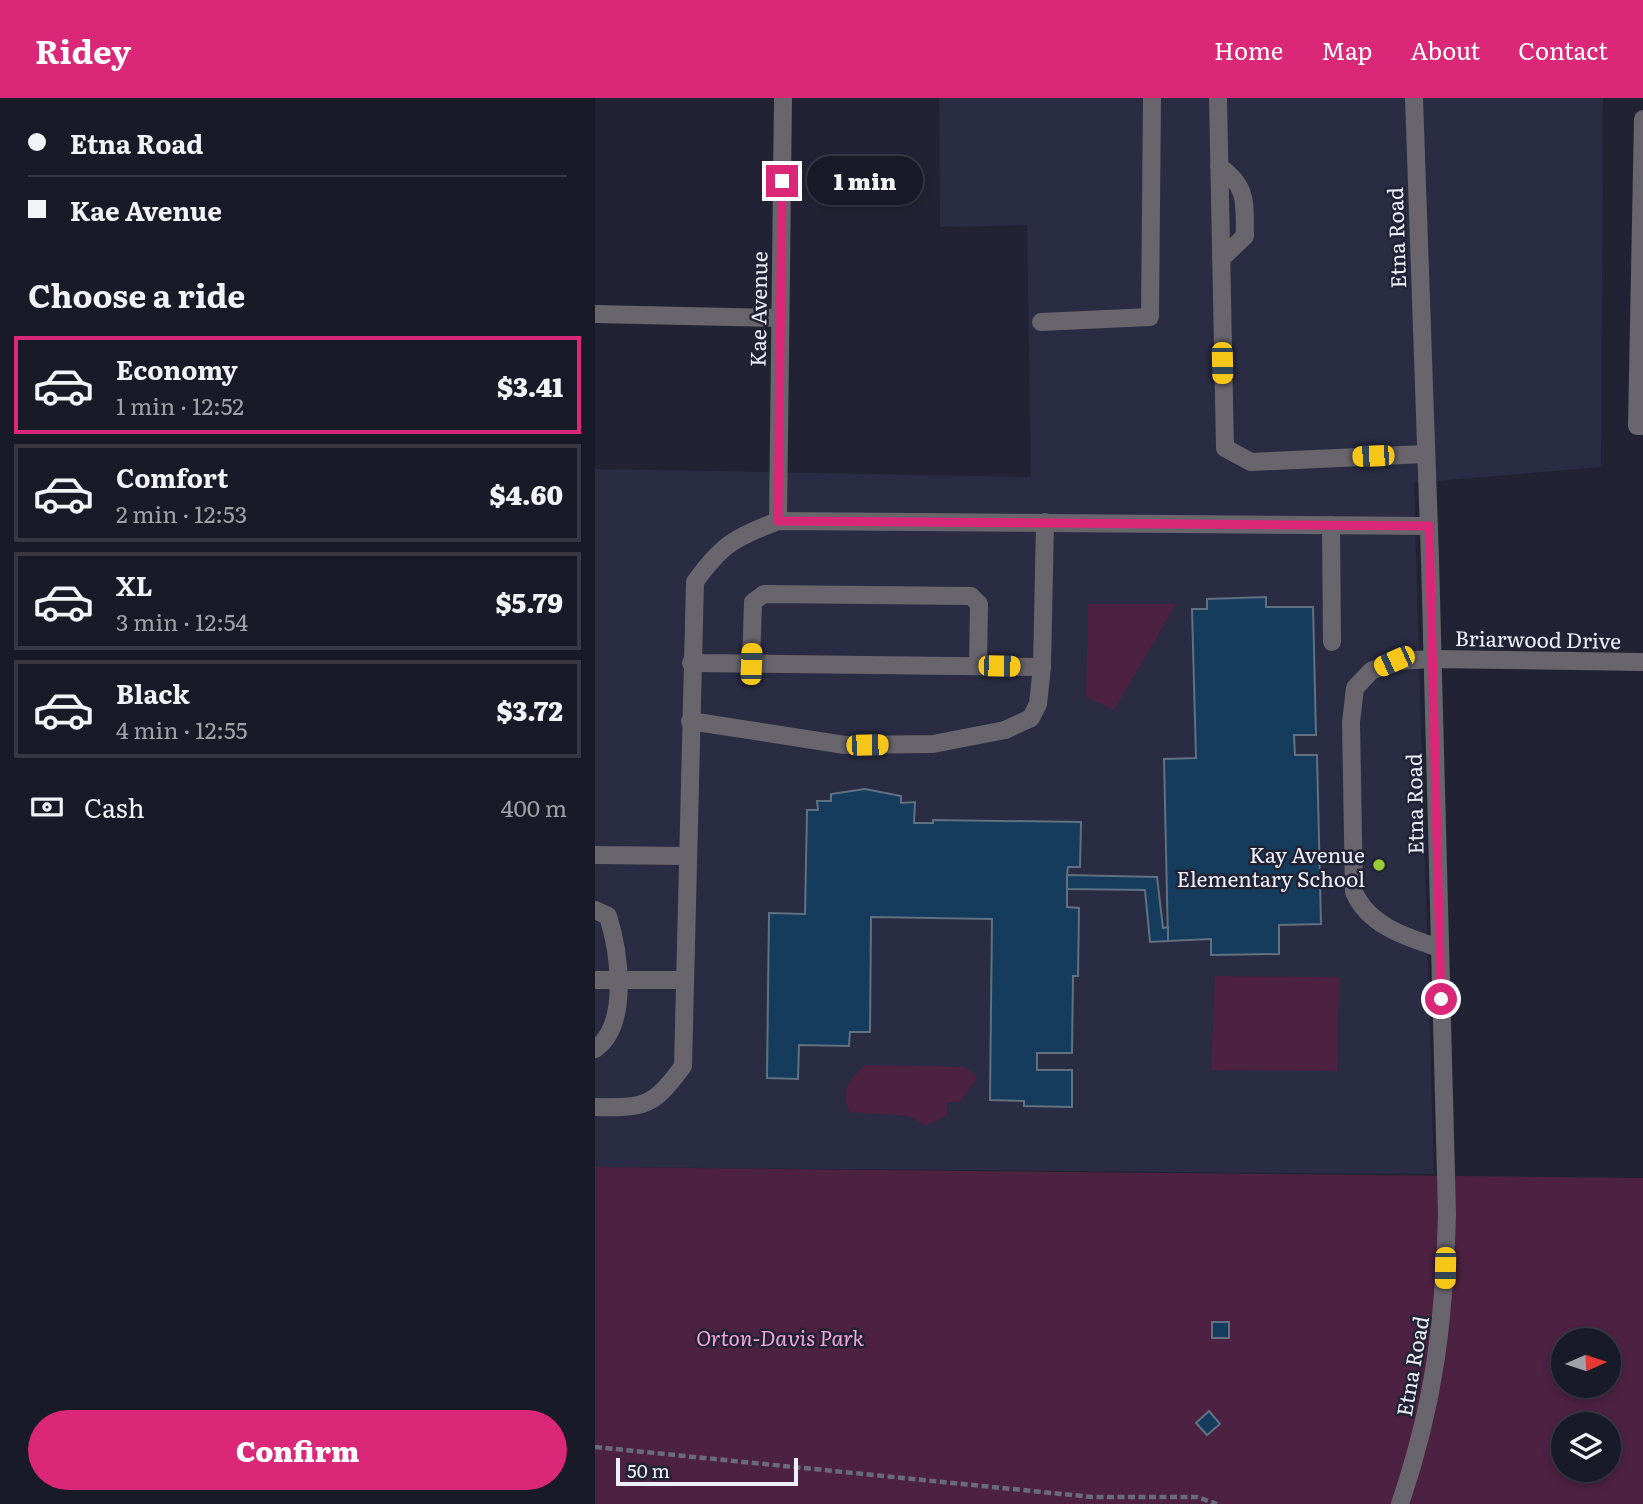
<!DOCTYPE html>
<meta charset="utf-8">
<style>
body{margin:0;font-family:Literata,serif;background:#22232f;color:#f1f3f6;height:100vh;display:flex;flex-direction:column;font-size:26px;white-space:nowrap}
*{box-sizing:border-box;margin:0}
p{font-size:23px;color:#9fa1a7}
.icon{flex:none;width:38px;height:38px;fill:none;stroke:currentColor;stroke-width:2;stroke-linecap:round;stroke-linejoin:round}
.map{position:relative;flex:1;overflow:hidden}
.drawer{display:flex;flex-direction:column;background:#191a27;width:595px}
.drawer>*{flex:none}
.guide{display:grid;align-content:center;height:154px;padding:0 28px;background:#191a27}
.needle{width:46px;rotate:87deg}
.controls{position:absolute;left:956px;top:1230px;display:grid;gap:14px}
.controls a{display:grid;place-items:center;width:70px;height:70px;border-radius:50%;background:#191a27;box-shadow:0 4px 10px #0003,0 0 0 2px #373844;font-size:35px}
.scale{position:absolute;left:21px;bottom:18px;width:182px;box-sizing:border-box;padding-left:7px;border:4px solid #edeffb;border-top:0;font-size:19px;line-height:24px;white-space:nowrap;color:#edeffb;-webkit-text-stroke:5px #212334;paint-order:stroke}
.end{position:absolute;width:32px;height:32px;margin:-16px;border:9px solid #db2777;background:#fff;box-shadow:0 0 0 4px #fff}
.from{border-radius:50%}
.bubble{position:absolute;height:49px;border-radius:24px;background:#191a27;box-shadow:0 4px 10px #0003,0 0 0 2px #373844;font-size:23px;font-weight:800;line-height:49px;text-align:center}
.car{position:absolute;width:21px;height:42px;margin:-21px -10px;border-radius:9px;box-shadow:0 0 5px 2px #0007;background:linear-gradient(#f5c518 24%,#345 0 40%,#f5c518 0 76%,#345 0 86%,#f5c518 0)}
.guide b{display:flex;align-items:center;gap:24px;height:66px;font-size:26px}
.guide b+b{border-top:2px solid #373844}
.guide i{width:18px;height:18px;background:#f1f3f6}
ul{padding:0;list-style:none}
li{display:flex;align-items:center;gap:21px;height:98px;margin:0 14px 10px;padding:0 14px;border:4px solid #373844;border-radius:0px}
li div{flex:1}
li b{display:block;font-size:26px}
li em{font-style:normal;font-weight:800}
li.on{border-color:#db2777}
li>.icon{width:63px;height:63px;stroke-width:1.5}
h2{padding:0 28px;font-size:32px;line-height:84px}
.pay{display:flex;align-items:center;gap:18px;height:77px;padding:0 28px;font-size:26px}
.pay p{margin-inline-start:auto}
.action{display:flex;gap:14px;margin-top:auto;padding:14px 28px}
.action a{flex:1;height:80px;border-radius:42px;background:#db2777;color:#fff;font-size:28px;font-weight:800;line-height:80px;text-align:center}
header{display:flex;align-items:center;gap:42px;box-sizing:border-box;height:98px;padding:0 35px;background:#db2777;color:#fff}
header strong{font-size:33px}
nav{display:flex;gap:38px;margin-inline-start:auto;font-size:24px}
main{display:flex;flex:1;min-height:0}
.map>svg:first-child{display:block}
</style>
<header>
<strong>Ridey</strong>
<nav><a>Home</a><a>Map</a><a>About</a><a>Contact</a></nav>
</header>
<main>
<section class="drawer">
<div class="guide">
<b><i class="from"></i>Etna Road</b>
<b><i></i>Kae Avenue</b>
</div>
<h2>Choose a ride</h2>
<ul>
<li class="on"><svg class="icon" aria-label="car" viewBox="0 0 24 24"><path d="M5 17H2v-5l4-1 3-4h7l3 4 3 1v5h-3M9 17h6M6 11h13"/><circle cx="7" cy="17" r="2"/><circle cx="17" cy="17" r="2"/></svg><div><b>Economy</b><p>1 min · 12:52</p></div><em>$3.41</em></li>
<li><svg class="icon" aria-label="car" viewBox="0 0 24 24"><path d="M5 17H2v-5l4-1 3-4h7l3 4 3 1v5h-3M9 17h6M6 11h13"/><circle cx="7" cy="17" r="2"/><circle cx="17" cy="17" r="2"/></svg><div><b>Comfort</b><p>2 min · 12:53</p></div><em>$4.60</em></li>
<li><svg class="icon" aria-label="car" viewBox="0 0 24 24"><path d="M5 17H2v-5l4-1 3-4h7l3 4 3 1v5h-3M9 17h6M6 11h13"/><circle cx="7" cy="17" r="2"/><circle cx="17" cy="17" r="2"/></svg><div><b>XL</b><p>3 min · 12:54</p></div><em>$5.79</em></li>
<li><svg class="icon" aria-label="car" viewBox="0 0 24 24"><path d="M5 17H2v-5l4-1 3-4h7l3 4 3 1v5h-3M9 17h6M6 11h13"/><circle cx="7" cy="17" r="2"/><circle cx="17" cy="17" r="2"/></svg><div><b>Black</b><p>4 min · 12:55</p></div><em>$3.72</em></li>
</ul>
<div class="pay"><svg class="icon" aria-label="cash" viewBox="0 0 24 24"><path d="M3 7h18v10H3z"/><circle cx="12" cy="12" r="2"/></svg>Cash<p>400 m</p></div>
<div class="action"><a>Confirm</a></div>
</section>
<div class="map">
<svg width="1048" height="1406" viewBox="0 0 1048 1406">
<rect width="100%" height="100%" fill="#212334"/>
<polygon fill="#292c43" points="344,0 1008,0 1006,369 819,385 839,1076 0,1069 0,371 436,379 432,127 345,129"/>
<g fill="#4d2142" fill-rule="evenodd">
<polygon points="493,506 581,506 519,612 491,599"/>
<polygon points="620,878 744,879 742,973 616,972"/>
<path d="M270,967L370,969L380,977V983L365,1004H352V1017L331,1028L314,1018L255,1014C244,994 254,982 270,967Z"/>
<path d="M0,1069L1048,1080V1406H0ZM968,1242H1013V1288H968ZM968,1326H1013V1372H968Z"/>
</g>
<g fill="#153c5d" stroke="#617181" stroke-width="2">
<polygon points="671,499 671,509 718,509 721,637 699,637 700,657 722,657 726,826 684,827 684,856 616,857 616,841 573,843 569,661 601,660 597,511 612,511 612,501"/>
<polygon points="270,691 306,698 306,705 320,704 319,725 338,725 338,722 486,724 485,769 473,769 472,777 472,809 484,810 483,878 478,878 477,955 442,955 442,972 477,972 477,1009 429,1008 429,1003 395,1002 397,821 276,819 275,934 255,934 254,948 204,947 203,981 172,980 174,815 210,816 212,712 223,712 222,703 236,703 236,696"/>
<polygon points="472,777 562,779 568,830 573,829 573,843 555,844 550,792 472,791"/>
<rect x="617" y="1224" width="17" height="16"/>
<polygon points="614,1313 625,1326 612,1337 601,1325"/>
</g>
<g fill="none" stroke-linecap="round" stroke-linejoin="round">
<polyline stroke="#696b7b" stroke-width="4.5" stroke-dasharray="7 3.5" stroke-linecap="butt" points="0,1349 497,1399 602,1399 622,1406"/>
<g stroke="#69656d" stroke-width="18">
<polyline points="623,0 630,350 656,364 830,356"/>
<polyline points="1048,21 1042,328 1048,328"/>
<path d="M624,68C654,90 649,104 650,138L626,161"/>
<polyline points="0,216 185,220"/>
<polyline points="446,224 555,219 557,0"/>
<polyline points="183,423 188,0"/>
<polyline points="736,427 737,544"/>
<polyline points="96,565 447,569"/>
<polyline points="156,566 158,504 169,496 376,498 384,506 383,568"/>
<polyline points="95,623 250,647 338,646 410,632 436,620 443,606 447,569 450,424"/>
<polyline points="0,757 92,758"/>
<path d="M0,812L13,818C24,853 35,927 0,951"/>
<path d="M844,850C811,839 774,828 759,794L756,624L760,590L776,573L799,563L838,561L1048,564"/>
<polyline points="0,882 90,882"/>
<path d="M0,1009C50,1010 58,1009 88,968L100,484C127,446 141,439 183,423L834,428"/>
<path d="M805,1406C840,1303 849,1224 852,1116L835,461L819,0"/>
</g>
</g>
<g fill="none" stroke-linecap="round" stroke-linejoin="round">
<polyline stroke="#db2777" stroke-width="9" points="187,83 183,423 834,428 846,901"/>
</g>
<circle fill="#97cc38" stroke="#212334" stroke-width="2.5" cx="784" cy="767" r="7"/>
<g text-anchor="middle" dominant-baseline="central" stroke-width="5" stroke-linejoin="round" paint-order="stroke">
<g font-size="21" fill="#edeffb" stroke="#212334">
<text transform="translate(800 140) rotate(-92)">Etna Road</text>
<text transform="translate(162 211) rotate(-89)">Kae Avenue</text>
<text transform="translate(943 540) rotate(1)">Briarwood Drive</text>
<text transform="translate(818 706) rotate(-91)">Etna Road</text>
<text transform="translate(816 1268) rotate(-80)">Etna Road</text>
</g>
<g font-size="21" fill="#edeffb" stroke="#212334" text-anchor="end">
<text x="770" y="755">Kay Avenue<tspan x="770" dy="24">Elementary School</tspan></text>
</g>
<g font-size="21" font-style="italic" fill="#f6a4de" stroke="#212334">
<text x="185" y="1238">Orton-Davis Park</text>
</g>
</g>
</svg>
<div class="controls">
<a><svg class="needle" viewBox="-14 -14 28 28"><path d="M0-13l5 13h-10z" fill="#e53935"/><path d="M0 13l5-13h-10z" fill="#9fa1a7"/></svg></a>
<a><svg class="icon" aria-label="layers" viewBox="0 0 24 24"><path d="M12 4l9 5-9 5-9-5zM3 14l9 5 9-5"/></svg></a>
</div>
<div class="scale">50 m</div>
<i class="end from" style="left:846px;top:901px"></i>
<i class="end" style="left:187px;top:83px"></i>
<div class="bubble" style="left:212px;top:58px;width:116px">1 min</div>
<i class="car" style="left:627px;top:265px;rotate:179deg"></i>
<i class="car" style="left:778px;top:358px;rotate:268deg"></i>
<i class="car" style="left:799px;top:563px;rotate:246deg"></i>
<i class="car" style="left:156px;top:566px;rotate:2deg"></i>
<i class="car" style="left:404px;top:568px;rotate:91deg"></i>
<i class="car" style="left:272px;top:647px;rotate:89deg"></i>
<i class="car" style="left:850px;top:1170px;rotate:181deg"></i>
</div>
</main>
